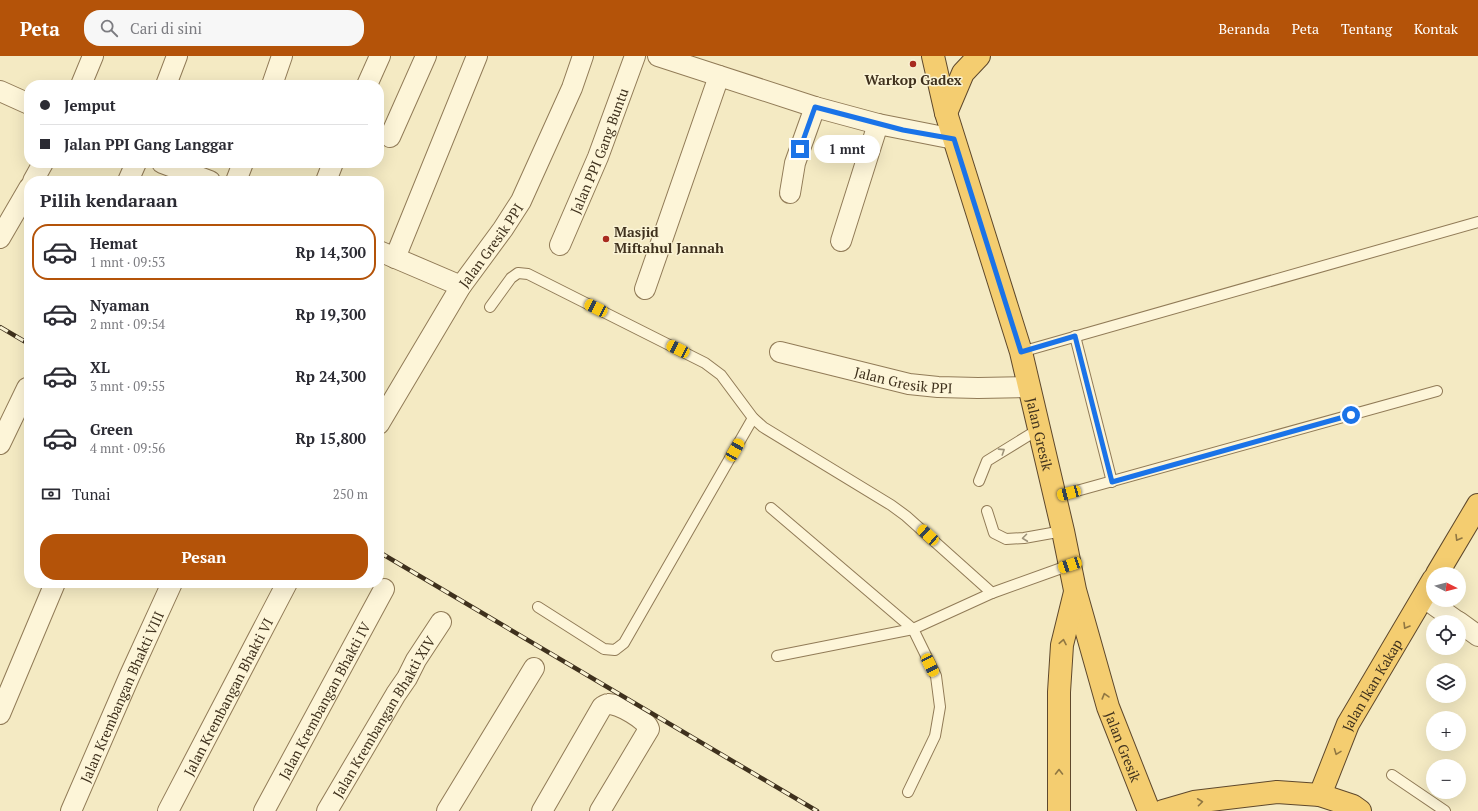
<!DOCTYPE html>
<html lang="id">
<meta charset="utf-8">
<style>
body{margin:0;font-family:"PT Serif",serif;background:#f7f7f7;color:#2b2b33;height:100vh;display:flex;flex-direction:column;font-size:15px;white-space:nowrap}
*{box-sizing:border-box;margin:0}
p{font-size:13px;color:#7c7c81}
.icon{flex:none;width:22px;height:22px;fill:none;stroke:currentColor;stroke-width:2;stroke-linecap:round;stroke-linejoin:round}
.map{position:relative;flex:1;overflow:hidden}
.sheet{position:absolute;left:24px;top:120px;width:360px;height:412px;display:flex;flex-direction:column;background:#fff;border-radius:16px;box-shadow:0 4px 16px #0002}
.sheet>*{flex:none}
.guide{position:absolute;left:24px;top:24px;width:360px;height:88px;border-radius:16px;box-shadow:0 4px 16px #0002;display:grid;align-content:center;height:88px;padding:0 16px;background:#fff}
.needle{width:26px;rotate:96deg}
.tools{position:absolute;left:1426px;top:511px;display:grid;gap:8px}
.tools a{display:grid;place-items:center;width:40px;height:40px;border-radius:50%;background:#fff;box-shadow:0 4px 16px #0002;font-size:20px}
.end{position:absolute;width:18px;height:18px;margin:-9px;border:5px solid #1a73e8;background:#fff;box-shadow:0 0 0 2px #fff}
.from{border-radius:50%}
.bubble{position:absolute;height:28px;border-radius:14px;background:#fff;box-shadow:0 4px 16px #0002;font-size:13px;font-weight:700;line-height:28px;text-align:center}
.car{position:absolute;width:12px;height:24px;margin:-12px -6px;border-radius:5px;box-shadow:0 0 3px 1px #0007;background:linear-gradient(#f5c518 24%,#345 0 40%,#f5c518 0 76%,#345 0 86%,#f5c518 0)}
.guide b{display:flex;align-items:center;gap:14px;height:38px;font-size:15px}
.guide b+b{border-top:1px solid #e1e1e2}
.guide i{width:10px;height:10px;background:#2b2b33}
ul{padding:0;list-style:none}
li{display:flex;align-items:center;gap:12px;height:56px;margin:0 8px 6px;padding:0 8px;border:2px solid transparent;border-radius:16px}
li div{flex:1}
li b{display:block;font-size:15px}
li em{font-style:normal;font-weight:700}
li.current{border-color:#b45309}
li>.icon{width:36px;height:36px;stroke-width:1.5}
h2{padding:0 16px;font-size:18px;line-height:48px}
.pay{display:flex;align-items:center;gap:10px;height:44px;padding:0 16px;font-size:15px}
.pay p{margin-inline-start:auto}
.action{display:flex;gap:8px;margin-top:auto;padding:8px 16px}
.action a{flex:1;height:46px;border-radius:16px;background:#b45309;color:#fff;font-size:16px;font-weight:700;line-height:46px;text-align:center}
header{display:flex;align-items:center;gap:24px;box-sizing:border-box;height:56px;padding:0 20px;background:#b45309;color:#fff}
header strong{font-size:19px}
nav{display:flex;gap:22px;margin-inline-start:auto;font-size:14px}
.search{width:280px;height:36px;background:#f7f7f7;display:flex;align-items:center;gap:10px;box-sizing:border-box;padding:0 14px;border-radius:16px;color:#7c7c81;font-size:15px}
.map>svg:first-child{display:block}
</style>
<header>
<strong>Peta</strong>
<div class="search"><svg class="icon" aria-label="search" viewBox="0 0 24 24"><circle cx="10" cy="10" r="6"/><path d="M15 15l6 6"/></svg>Cari di sini</div>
<nav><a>Beranda</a><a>Peta</a><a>Tentang</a><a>Kontak</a></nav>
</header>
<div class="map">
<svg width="1478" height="755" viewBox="0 0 1478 755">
<rect width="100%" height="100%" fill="#f4eac3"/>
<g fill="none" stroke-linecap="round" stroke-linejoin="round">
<defs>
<g id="service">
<polyline points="490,251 511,222 518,217 528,218 705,307 721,319 753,362 763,371 891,449 906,460 992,537 1070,509"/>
<polyline points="1075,280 1112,426"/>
<polyline points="1021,296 1478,166"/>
<polyline points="979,425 987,405 1039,373"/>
<polyline points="1055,441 1437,335"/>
<polyline points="771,452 913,573 936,620 940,651 935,680 908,736"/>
<polyline points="987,455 994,477 1006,483 1024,482 1063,475"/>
<polyline points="538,551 604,593 615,594 624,587 753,362"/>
<polyline points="777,600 913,573 992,537"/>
<polyline points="1392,719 1445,755"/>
</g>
<g id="minor">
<polyline points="658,0 815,51 878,68 954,83"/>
<polyline points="81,29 93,0"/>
<polyline points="166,29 177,0"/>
<polyline points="272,29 282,0"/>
<polyline points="367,29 380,0"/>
<polyline points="0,35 29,48"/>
<polyline points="390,81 426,0"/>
<polyline points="162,107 210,125"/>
<polyline points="33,125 43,107"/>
<polyline points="128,125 136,107"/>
<polyline points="236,125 243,107"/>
<polyline points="326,125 333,107"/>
<polyline points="790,137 795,107 815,51"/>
<polyline points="0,182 29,132"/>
<polyline points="841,185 878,68"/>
<path id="s1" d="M560,189L598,101L635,0"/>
<polyline points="379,195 461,230"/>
<polyline points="395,202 477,0"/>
<polyline points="645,233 719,20"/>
<path id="s2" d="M780,296L909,328L938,331L978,332L1029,331"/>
<path id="s3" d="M379,368L461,230L503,173L521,145L572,32L583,0"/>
<polyline points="0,388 27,332"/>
<polyline points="1423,541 1458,566"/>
<polyline points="1459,566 1478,580"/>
<polyline points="0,658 55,527"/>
<path id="s4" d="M71,755L130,619L172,527"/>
<path id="s5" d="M168,755L287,527"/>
<path id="s6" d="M264,755L384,533"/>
<path id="s7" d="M327,755L396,638L407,622L416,604L441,566"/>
<polyline points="447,755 534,612"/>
<path d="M542,755L602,651C603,650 607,648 608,648C618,647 647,664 649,673L600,755"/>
</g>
<g id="trunk">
<path id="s8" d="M933,0L946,57L1021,296L1063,475L1075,534L1108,651L1149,755"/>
<polyline points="946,57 963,17 979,0"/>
<polyline points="1437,518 1478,449"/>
<path id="s9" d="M1320,739L1348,668L1433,524"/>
<polyline points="1059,755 1059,636 1062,589 1075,536"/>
<polyline points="1163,755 1194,746 1277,736 1320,739 1353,750 1360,755"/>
</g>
</defs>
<use href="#service" stroke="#917b57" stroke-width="12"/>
<use href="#minor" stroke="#917b57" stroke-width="22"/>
<use href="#trunk" stroke="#5e482c" stroke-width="24"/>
<use href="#service" stroke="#fdf5d8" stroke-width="10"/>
<use href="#minor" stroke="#fdf5d8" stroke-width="20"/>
<use href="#trunk" stroke="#f4cd70" stroke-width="22"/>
<defs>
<g id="rail">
<polyline points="0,271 29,288"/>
<polyline points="379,496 817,755"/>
</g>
</defs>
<use href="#rail" stroke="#3f311d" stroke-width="4.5"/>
<use href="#rail" stroke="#faf3d4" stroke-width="3" stroke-dasharray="9" stroke-linecap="butt"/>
</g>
<defs><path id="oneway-chevron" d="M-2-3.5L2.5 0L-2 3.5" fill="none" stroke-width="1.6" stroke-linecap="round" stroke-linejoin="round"/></defs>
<g stroke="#9e937a">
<use href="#oneway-chevron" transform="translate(1002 395) rotate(-33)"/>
<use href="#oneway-chevron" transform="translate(1025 482) rotate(173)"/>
</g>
<g stroke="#907742">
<use href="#oneway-chevron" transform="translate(1458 482) rotate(121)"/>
<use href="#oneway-chevron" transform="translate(1406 570) rotate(121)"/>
<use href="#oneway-chevron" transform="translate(1063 586) rotate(-79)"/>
<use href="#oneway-chevron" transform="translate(1105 640) rotate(-106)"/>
<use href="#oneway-chevron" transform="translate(1337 696) rotate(111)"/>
<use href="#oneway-chevron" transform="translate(1059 716) rotate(-90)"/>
<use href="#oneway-chevron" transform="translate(1200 746) rotate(-7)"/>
</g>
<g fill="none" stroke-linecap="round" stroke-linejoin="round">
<polyline stroke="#1a73e8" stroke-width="5" points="800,93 815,51 903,74 954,83 1021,296 1075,280 1112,426 1351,359"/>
</g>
<g fill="#a82b1f" stroke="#faf3d4" stroke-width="1.5">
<circle cx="913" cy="8" r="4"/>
<circle cx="606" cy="183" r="4"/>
</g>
<g text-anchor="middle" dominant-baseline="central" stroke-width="3" stroke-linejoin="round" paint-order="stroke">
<g font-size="14" font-weight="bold" fill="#3f311d" stroke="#faf3d4">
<text x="913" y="23">Warkop Gadex</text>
<text x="614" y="175" text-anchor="start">Masjid<tspan x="614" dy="16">Miftahul Jannah</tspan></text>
</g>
<g font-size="14" fill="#3f311d" stroke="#faf3d4">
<text stroke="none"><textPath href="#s1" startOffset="102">Jalan PPI Gang Buntu</textPath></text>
<text stroke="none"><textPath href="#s3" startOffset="211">Jalan Gresik PPI</textPath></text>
<text stroke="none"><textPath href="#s2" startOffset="127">Jalan Gresik PPI</textPath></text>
<text stroke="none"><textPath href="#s8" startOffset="393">Jalan Gresik</textPath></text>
<text stroke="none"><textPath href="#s9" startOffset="122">Jalan Ikan Kakap</textPath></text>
<text stroke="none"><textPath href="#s4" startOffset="125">Jalan Krembangan Bhakti VIII</textPath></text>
<text stroke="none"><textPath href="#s5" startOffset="129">Jalan Krembangan Bhakti VI</textPath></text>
<text stroke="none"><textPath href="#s6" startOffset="126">Jalan Krembangan Bhakti IV</textPath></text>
<text stroke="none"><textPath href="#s7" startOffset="110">Jalan Krembangan Bhakti XIV</textPath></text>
<text stroke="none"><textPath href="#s8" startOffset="717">Jalan Gresik</textPath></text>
</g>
</g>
</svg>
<div class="tools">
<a><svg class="needle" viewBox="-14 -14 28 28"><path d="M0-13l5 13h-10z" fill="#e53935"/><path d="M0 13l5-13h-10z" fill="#7c7c81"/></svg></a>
<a><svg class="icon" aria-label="locate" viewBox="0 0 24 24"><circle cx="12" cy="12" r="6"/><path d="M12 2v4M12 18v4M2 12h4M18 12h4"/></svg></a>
<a><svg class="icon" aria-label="layers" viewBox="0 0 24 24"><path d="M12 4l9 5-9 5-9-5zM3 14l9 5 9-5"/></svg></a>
<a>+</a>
<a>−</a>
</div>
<i class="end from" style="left:1351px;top:359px"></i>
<i class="end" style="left:800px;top:93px"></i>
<div class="bubble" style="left:814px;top:79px;width:66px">1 mnt</div>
<i class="car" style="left:596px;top:252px;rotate:297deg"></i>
<i class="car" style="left:678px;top:293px;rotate:297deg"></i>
<i class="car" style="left:735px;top:394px;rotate:30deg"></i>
<i class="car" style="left:1069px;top:437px;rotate:255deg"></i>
<i class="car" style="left:928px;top:479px;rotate:312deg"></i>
<i class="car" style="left:1070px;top:509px;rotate:252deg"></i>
<i class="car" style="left:930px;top:609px;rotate:154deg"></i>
<div class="guide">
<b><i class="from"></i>Jemput</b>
<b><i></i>Jalan PPI Gang Langgar</b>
</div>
<section class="sheet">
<h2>Pilih kendaraan</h2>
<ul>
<li class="current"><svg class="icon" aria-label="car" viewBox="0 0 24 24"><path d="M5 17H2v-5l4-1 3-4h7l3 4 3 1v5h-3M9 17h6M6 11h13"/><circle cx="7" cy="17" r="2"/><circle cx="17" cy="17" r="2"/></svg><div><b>Hemat</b><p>1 mnt · 09:53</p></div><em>Rp 14,300</em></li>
<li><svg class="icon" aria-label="car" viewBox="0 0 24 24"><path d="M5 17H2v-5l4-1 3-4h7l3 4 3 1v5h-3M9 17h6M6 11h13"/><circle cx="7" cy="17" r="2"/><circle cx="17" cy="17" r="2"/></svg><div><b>Nyaman</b><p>2 mnt · 09:54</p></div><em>Rp 19,300</em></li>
<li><svg class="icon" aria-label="car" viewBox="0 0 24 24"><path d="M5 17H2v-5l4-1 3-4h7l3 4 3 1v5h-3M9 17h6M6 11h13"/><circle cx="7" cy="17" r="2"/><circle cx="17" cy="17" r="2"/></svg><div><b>XL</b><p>3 mnt · 09:55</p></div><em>Rp 24,300</em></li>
<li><svg class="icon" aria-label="car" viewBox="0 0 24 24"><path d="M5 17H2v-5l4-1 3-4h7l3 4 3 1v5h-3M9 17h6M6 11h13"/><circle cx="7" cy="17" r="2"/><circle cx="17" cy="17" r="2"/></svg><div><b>Green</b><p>4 mnt · 09:56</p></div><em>Rp 15,800</em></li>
</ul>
<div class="pay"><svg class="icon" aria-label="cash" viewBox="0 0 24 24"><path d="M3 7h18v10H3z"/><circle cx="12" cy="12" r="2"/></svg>Tunai<p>250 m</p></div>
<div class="action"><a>Pesan</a></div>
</section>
</div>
